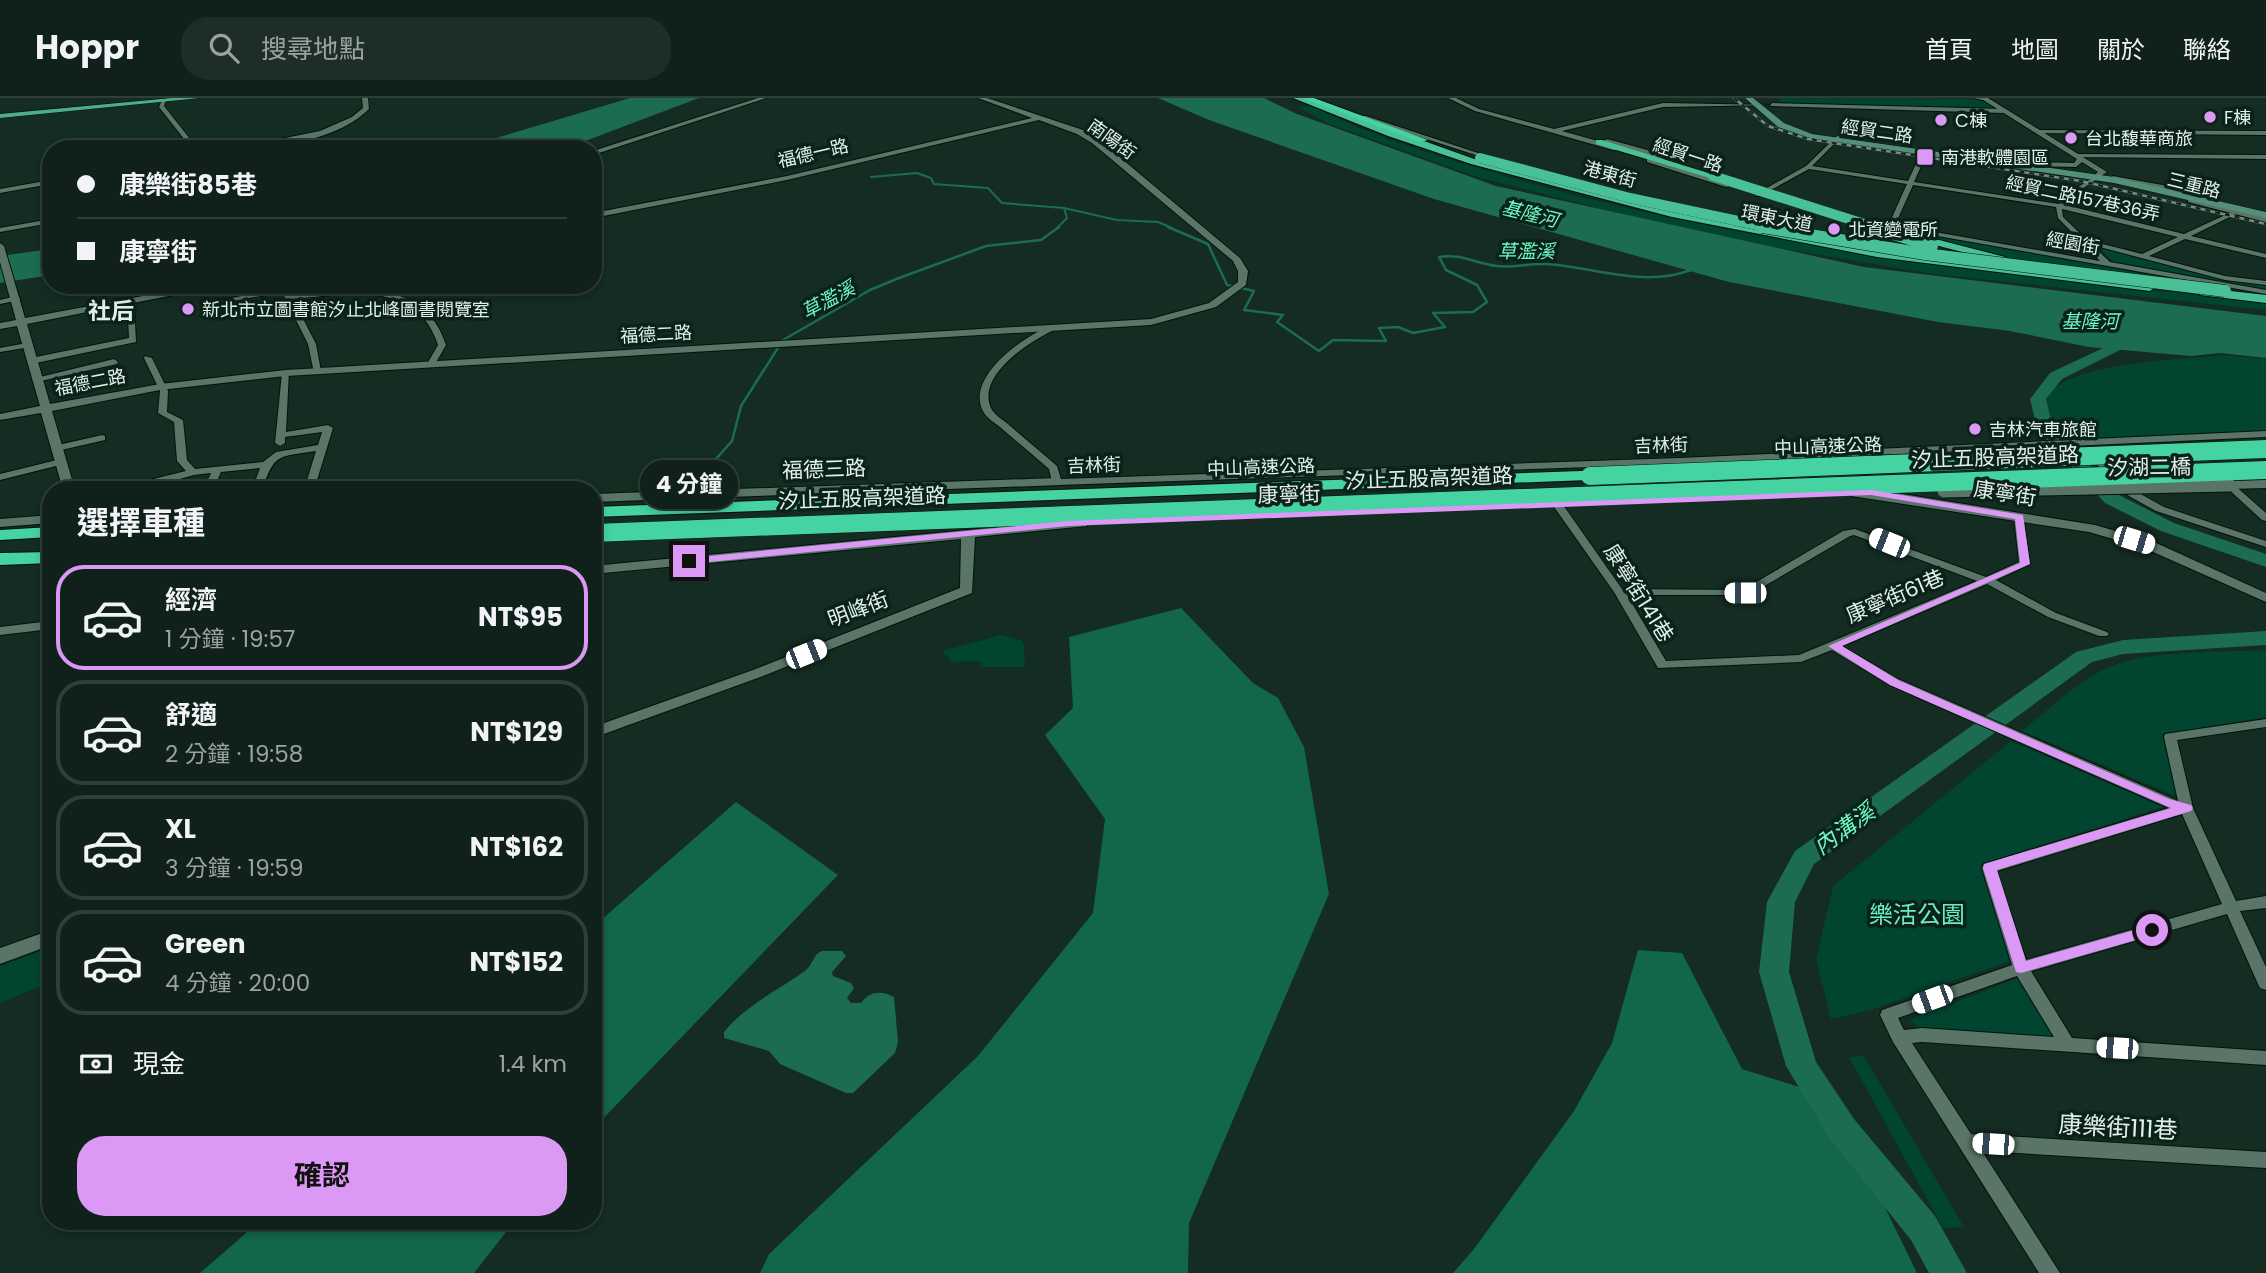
<!DOCTYPE html>
<html lang="zh-TW">
<meta charset="utf-8">
<style>
body{margin:0;font-family:Poppins,"Noto Sans TC",sans-serif;background:#1d2e27;color:#f1f3f6;height:100vh;display:flex;flex-direction:column;font-size:26px;white-space:nowrap}
*{box-sizing:border-box;margin:0}
p{font-size:23px;color:#9ba3a2}
.icon{flex:none;width:38px;height:38px;fill:none;stroke:currentColor;stroke-width:2;stroke-linecap:round;stroke-linejoin:round}
.map{position:relative;flex:1;overflow:hidden}
.side{position:absolute;left:42px;top:383px;width:560px;height:749px;display:flex;flex-direction:column;background:#0f211a;border-radius:28px;box-shadow:0 4px 10px #0003,0 0 0 2px #2f3e39}
.side>*{flex:none}
.guide{position:absolute;left:42px;top:42px;width:560px;height:154px;border-radius:28px;box-shadow:0 4px 10px #0003,0 0 0 2px #2f3e39;display:grid;align-content:center;height:154px;padding:0 35px;background:#0f211a}
.end{position:absolute;width:32px;height:32px;margin:-16px;border:9px solid #db99f5;background:#111;box-shadow:0 0 0 4px #111}
.from{border-radius:50%}
.bubble{position:absolute;height:49px;border-radius:24px;background:#0f211a;box-shadow:0 4px 10px #0003,0 0 0 2px #2f3e39;font-size:23px;font-weight:700;line-height:49px;text-align:center}
.car{position:absolute;width:21px;height:42px;margin:-21px -10px;border-radius:9px;box-shadow:0 0 5px 2px #0007;background:linear-gradient(#fff 24%,#345 0 40%,#fff 0 76%,#345 0 86%,#fff 0)}
.guide b{display:flex;align-items:center;gap:24px;height:66px;font-size:26px}
.guide b+b{border-top:2px solid #2f3e39}
.guide i{width:18px;height:18px;background:#f1f3f6}
ul{padding:0;list-style:none}
li{display:flex;align-items:center;gap:21px;height:105px;margin:0 14px 10px;padding:0 21px;border:4px solid #2f3e39;border-radius:28px}
li div{flex:1}
li b{display:block;font-size:26px}
li em{font-style:normal;font-weight:700}
li.current{border-color:#db99f5}
li>.icon{width:63px;height:63px;stroke-width:1.5}
h2{padding:0 35px;font-size:32px;line-height:84px}
.pay{display:flex;align-items:center;gap:18px;height:77px;padding:0 35px;font-size:26px}
.pay p{margin-inline-start:auto}
.action{display:flex;gap:14px;margin-top:auto;padding:14px 35px}
.action a{flex:1;height:80px;border-radius:28px;background:#db99f5;color:#111;font-size:28px;font-weight:700;line-height:80px;text-align:center}
header{display:flex;align-items:center;gap:42px;box-sizing:border-box;height:98px;padding:0 35px;background:#0f211a;border-bottom:2px solid #2f3e39}
header strong{font-size:33px}
nav{display:flex;gap:38px;margin-inline-start:auto;font-size:24px}
.search{width:490px;height:63px;background:#1d2e27;display:flex;align-items:center;gap:18px;box-sizing:border-box;padding:0 24px;border-radius:28px;color:#9ba3a2;font-size:26px}
.map>svg:first-child{display:block}
</style>
<header>
<strong>Hoppr</strong>
<div class="search"><svg class="icon" aria-label="search" viewBox="0 0 24 24"><circle cx="10" cy="10" r="6"/><path d="M15 15l6 6"/></svg>搜尋地點</div>
<nav><a>首頁</a><a>地圖</a><a>關於</a><a>聯絡</a></nav>
</header>
<div class="map">
<svg width="2266" height="1175" viewBox="0 0 2266 1175">
<rect width="100%" height="100%" fill="#142c22"/>
<g fill="#014430">
<polygon points="1777,0 1979,1 1995,11 1785,6"/>
<path d="M1312,8C1378,42 1454,63 1526,84C1768,152 2017,177 2266,205V212L1934,176L1759,147L1660,126L1477,79L1329,26L1298,9Z"/>
<polygon points="1896,131 2234,191 2028,164 1975,155"/>
<polygon points="2100,150 2221,180 2266,186 2266,193 2115,167"/>
<path d="M2222,257L2266,261V335L2076,343L2059,340L2043,307C2046,303 2049,297 2052,293C2079,264 2181,262 2222,257Z"/>
<polygon points="1001,537 1021,542 1024,547 1025,569 981,569 980,563 952,564 942,553"/>
<path d="M2266,552V619L2162,636L2176,698L2021,633C2046,614 2071,589 2099,574C2142,550 2217,555 2266,552Z"/>
<polygon points="2011,643 2163,709 1981,766 2010,863 1871,912 1831,921 1816,861 1833,788"/>
<polygon points="51,849 51,884 0,905 0,868"/>
<polygon points="2016,881 2020,881 2054,939 1919,930 1911,923 1913,920"/>
<polygon points="1864,958 1964,1129 1943,1130 1849,959"/>
</g>
<g fill="#12664b">
<polygon points="1181,510 1253,585 1278,600 1304,649 1329,796 1189,1125 1188,1175 760,1175 769,1156 978,958 1093,815 1105,721 1045,637 1073,610 1069,539"/>
<polygon points="736,704 838,777 593,1031 593,829"/>
<polygon points="1638,852 1682,855 1742,971 1812,993 1875,1089 1917,1175 1453,1175 1474,1151 1574,1013 1612,945"/>
<polygon points="259,1124 514,1124 474,1175 200,1175"/>
</g>
<g fill="#1c6c51">
<polygon points="630,0 699,0 564,51 460,51"/>
<polygon points="1158,0 1264,0 1297,16 1496,88 1864,169 2266,218 2266,260 2220,255 2191,258 2089,249 2010,233 1938,224 1729,184 1434,101 1209,22"/>
<polygon points="51,151 51,177 0,185 0,158"/>
<path d="M822,853H842L846,858L832,874L833,878L851,885L854,890L847,900L851,905H861C869,893 882,892 894,899L898,944L895,955L853,995H846L780,966L769,953L724,940V934C746,907 777,893 805,873C813,867 813,856 822,853Z"/>
</g>
<g fill="none" stroke-linecap="round" stroke-linejoin="round">
<g stroke="#1c6c51" stroke-width="2">
<polyline points="871,79 917,75 931,80 934,86 988,90 1002,105 1064,110 1117,122 1158,124 1172,130"/>
<polyline points="1057,130 1067,120 1064,110"/>
</g>
<g stroke="#1c6c51" stroke-width="2.5">
<path d="M1168,129L1208,146L1227,187L1254,193L1244,212L1283,217L1277,224L1319,253L1333,242L1386,243L1379,230L1398,229L1413,235L1445,229L1433,215L1473,214L1487,204L1477,187L1446,172L1439,159C1461,155 1476,166 1497,168C1514,170 1530,165 1546,166C1595,169 1643,190 1691,172"/>
<polyline points="655,392 707,371 732,343 741,308 783,242 870,192 899,180 986,148 1041,142 1059,129"/>
</g>
<g fill="#1c6c51" fill-rule="evenodd">
<polygon points="2139,233 2144,234 2146,237 2144,240 2062,281 2046,301 2050,318 2060,336 2119,397 2174,425 2266,456 2266,469 2161,433 2105,405 2048,343 2036,326 2030,301 2050,275"/>
<polygon points="2266,533 2266,547 2123,556 2092,564 1814,766 1795,804 1789,874 1816,964 1854,1021 1935,1118 1967,1175 1929,1175 1911,1142 1830,1041 1786,968 1759,874 1767,804 1795,753 2076,554 2123,542"/>
</g>
<defs>
<g id="minor">
<polygon points="758,0 766,0 593,57 593,53"/>
<polygon points="1973,0 1986,0 1983,2"/>
<polygon points="162,2 166,2 164,8 198,51 192,51 159,9"/>
<polygon points="1772,5 2004,11 2007,13 2004,15 1770,8"/>
<polygon points="1362,18 1366,18 1496,61 1491,62 1362,20"/>
<polygon points="2038,32 2266,33 2266,37 2036,35"/>
<path d="M1838,37L1840,40L1812,68L1908,83L1916,66L1919,64L1922,66L1914,84L2059,106L2072,93L2095,78L2097,81L2076,95L2065,107L2184,136L2234,113H2238V115L2191,138L2266,156V160L2185,141L2149,158L2225,178L2266,183V187L2225,182L2092,147L2110,164L2266,192V196L1875,127V125L1889,126L1907,86L1809,71L1760,98H1756V96L1806,68ZM1913,87L2056,109L2058,120L2100,163L1895,127ZM2062,111L2178,139L2142,156L2087,142L2063,119Z"/>
<polygon points="2078,56 2266,57 2266,61 2076,59"/>
<polygon points="51,121 51,125 0,134 0,130"/>
<path d="M278,187H286L291,197C348,192 423,176 446,247L434,268H428L427,266L438,247C417,181 346,196 293,201L316,246L321,273L314,275L308,246L282,194L217,206L213,204L280,190Z"/>
<polygon points="16,198 20,200 19,202 0,206 0,202"/>
<polygon points="127,202 134,204 136,244 31,266 27,263 31,260 129,240"/>
<path d="M1049,229H1052V233C1029,244 974,279 992,312C995,317 1003,322 1008,326C1024,340 1041,354 1057,368L1061,381L1680,360L2266,333V339L1680,366L1057,387L1052,384L1049,371C1033,357 1016,343 1000,329C995,325 987,320 984,315C963,281 1023,238 1049,229Z"/>
<polygon points="27,245 30,245 30,249 0,254 0,250"/>
<path d="M145,258L152,260L168,293L167,314L183,322L187,362L195,371L263,364L276,354L318,347L322,334L285,339V345L280,348L275,345L282,275L289,273L286,334L328,327L333,330L314,392H304L316,353C279,359 275,354 262,392H252L260,370L221,374L213,392H203L211,375L194,377L165,385L162,392H152L154,387L133,392H115L117,390L186,373L177,363L174,324L158,315L160,293L144,260Z"/>
<polygon points="114,261 118,264 117,266 36,284 32,281"/>
<polygon points="102,337 105,338 105,342 57,353 52,350 54,348"/>
<polygon points="2091,353 2094,354 2137,394 2164,409 2266,443 2266,449 2156,413 2129,398 2088,358 2088,354"/>
<polygon points="61,361 64,362 64,366 0,382 0,376"/>
<polygon points="2229,384 2232,385 2266,415 2266,423 2262,422 2226,389 2224,387"/>
<path d="M1557,403L1561,404L1622,491L1743,492L1843,433L1855,431L1986,479L2019,464L2014,419L2015,417H2023L2030,466L1996,482L2056,515L2107,534L2109,536L2107,538H2099L2048,519L1987,486L1842,548L1898,581L2178,703L2164,639L2165,636L2266,621V629L2177,642L2193,710L2236,803L2266,798V810L2240,813L2266,869V892L2260,890L2258,886L2227,816L2031,873L2072,940L2266,953V967L1922,944L1912,945L1971,1036L2266,1054V1070L1982,1053L2060,1175H2039L1893,944L1880,917L1882,912L2012,867L1982,770L1984,766L2169,710L1890,587L1832,552L1801,564L1658,570L1614,494L1552,406ZM1854,437L1977,483L1799,557L1666,563L1627,497H1749L1850,438ZM2182,716L2222,806L2026,862L1997,773ZM2017,878L2054,939L1922,930L1904,932L1898,920Z"/>
</g>
<g id="tertiary">
<path d="M362,0H368L369,11C337,43 274,51 230,51L320,33L352,19L363,10Z"/>
<polygon points="978,0 987,0 1083,32 1098,41 1240,160 1248,173 1246,187 1216,209 1151,227 286,278 160,292 52,313 75,392 63,392 41,315 0,322 0,316 40,308 17,228 0,231 0,225 16,222 0,164 0,145 4,148 25,220 202,187 224,187 27,226 50,306 160,286 286,272 1151,221 1209,205 1238,184 1238,173 1233,163 1092,45 1077,36 1039,22 787,82 593,120 593,115 787,78 1032,20"/>
<polygon points="1448,0 1456,0 1479,11 1554,31 1663,5 1775,7 1663,9 1562,33 1605,45 1603,43 1607,41 1666,57 1663,61 1619,49 1619,52 1613,52 1475,13"/>
<polygon points="1980,0 1988,0 2107,74 2095,82 2091,80 2098,74 2082,64 2076,69 2028,68 2031,64 2074,65 2077,61"/>
<polygon points="1647,60 1653,60 1733,87 1726,89 1647,64"/>
<polygon points="2113,78 2206,95 2210,97 2206,99 2110,82"/>
<polygon points="51,82 51,86 0,95 0,91"/>
<polygon points="2188,100 2266,118 2266,124 2188,104"/>
<polygon points="1057,380 1061,381 1061,387 593,404 593,396"/>
<polygon points="2266,382 2266,390 2229,391 2223,387 2229,383"/>
<polygon points="1856,391 1871,391 2095,427 2154,444 2266,495 2266,504 2144,450 2089,434 1851,398 1850,395"/>
<polygon points="51,417 51,425 0,429 0,421"/>
<polygon points="1082,421 1087,422 1087,428 975,439 972,495 763,578 593,640 593,629 753,572 960,490 961,441 593,476 593,468"/>
<polygon points="51,523 51,531 0,537 0,529"/>
<polygon points="51,832 51,847 0,866 0,850"/>
</g>
<polygon id="secondary" points="1745,0 1753,0 1784,25 1812,36 2114,79 2266,114 2266,120 2114,85 1810,40 1778,29"/>
<polygon id="primary" points="172,0 200,0 0,20 0,16"/>
<g id="trunk">
<polygon points="1293,0 1304,0 1477,62 1673,113 1877,153 2150,185 2156,189 2150,193 1877,159 1672,119 1471,66 1388,38"/>
<polygon points="1596,42 1602,42 1718,78 1710,80 1596,46"/>
<polygon points="1912,135 2005,159 2007,161 2001,164 1908,140 1908,136"/>
<polygon points="2204,190 2266,197 2266,205 2200,197 2200,191"/>
</g>
<g id="motorway">
<polygon points="1302,0 1314,0 1428,42 1420,44"/>
<polygon points="1609,372 1617,377 1615,381 593,419 593,409"/>
<polygon points="51,429 51,439 0,442 0,432"/>
<polygon points="51,454 51,465 0,467 0,455"/>
</g>
</defs>
<use href="#minor" stroke="#00140b" stroke-width="2"/>
<use href="#tertiary" stroke="#00140b" stroke-width="2"/>
<use href="#secondary" stroke="#00140b" stroke-width="1"/>
<use href="#primary" stroke="#00140b" stroke-width="1"/>
<use href="#trunk" stroke="#00140b" stroke-width="2"/>
<use href="#motorway" stroke="#00140b" stroke-width="2"/>
<use href="#minor" fill="#5a7468" fill-rule="evenodd"/>
<use href="#tertiary" fill="#5a7468" fill-rule="evenodd"/>
<use href="#secondary" fill="#549079" fill-rule="evenodd"/>
<use href="#primary" fill="#4dad8b" fill-rule="evenodd"/>
<use href="#trunk" fill="#49c096" fill-rule="evenodd"/>
<use href="#motorway" fill="#45d3a2" fill-rule="evenodd"/>
<defs>
<polyline id="rail" points="1734,0 1768,28 1808,41 2081,83 2266,126"/>
</defs>
<use href="#rail" stroke="#778b82" stroke-width="2.5"/>
<use href="#rail" stroke="#0a2219" stroke-width="2" stroke-dasharray="5" stroke-linecap="butt"/>
<defs>
<polyline id="tertiary-bridge" points="1944,393 2229,387"/>
<g id="trunk-bridge-far1">
<polyline points="1480,60 1630,100 1771,130"/>
<polyline points="1713,78 1877,130"/>
</g>
<g id="trunk-bridge">
<polyline points="1762,129 1925,156 2225,193"/>
<polyline points="1871,129 1932,148"/>
</g>
<g id="motorway-bridge">
<polyline points="1590,378 2266,351"/>
<polyline points="593,435 2266,372"/>
</g>
</defs>
<use href="#tertiary-bridge" stroke="#00140b" stroke-width="15" stroke-linecap="butt"/>
<use href="#trunk-bridge-far1" stroke="#00140b" stroke-width="10" stroke-linecap="butt"/>
<use href="#trunk-bridge" stroke="#00140b" stroke-width="13" stroke-linecap="butt"/>
<use href="#motorway-bridge" stroke="#00140b" stroke-width="19" stroke-linecap="butt"/>
<use href="#tertiary-bridge" stroke="#5a7468" stroke-width="13"/>
<use href="#trunk-bridge-far1" stroke="#49c096" stroke-width="10"/>
<use href="#trunk-bridge" stroke="#49c096" stroke-width="12"/>
<use href="#motorway-bridge" stroke="#45d3a2" stroke-width="18"/>
</g>
<polygon fill="#db99f5" points="1871,392 2023,417 2030,466 1842,548 1898,582 2169,701 2191,707 2193,710 2191,713 1997,772 2026,863 2152,827 2159,832 2157,836 2021,875 2016,874 1983,770 1984,766 2171,710 1890,587 1828,548 2020,465 2015,421 1871,397 1068,428 689,466 684,463 689,460 1068,423"/>
<g fill="#db99f5" stroke="#0a2219" stroke-width="2.5">
<circle cx="2210" cy="19" r="7"/>
<circle cx="1941" cy="22" r="7"/>
<circle cx="2071" cy="40" r="7"/>
<rect x="1916" y="50" width="18" height="18" rx="3.5"/>
<circle cx="1834" cy="131" r="7"/>
<circle cx="188" cy="211" r="7"/>
<circle cx="1975" cy="331" r="7"/>
</g>
<g text-anchor="middle" dominant-baseline="central" stroke-width="7" stroke-linejoin="round" paint-order="stroke">
<g font-size="18" fill="#e2f0e9" stroke="#0a2219" text-anchor="start">
<text x="2224" y="19">F棟</text>
<text x="1955" y="22">C棟</text>
<text x="2085" y="40">台北馥華商旅</text>
<text x="1941" y="59">南港軟體園區</text>
<text x="1848" y="131">北資變電所</text>
<text x="202" y="211">新北市立圖書館汐止北峰圖書閱覽室</text>
<text x="1989" y="331">吉林汽車旅館</text>
</g>
<g font-size="18" fill="#e2f0e9" stroke="#0a2219">
<text transform="translate(1877 33) rotate(8)">經貿二路</text>
<text transform="translate(1112 41) rotate(36)">南陽街</text>
<text transform="translate(813 55) rotate(-13)">福德一路</text>
<text transform="translate(1688 57) rotate(18)">經貿一路</text>
<text transform="translate(1610 76) rotate(15)">港東街</text>
<text transform="translate(2194 87) rotate(14)">三重路</text>
<text transform="translate(2083 100) rotate(12)">經貿二路157巷36弄</text>
<text transform="translate(1777 120) rotate(11)">環東大道</text>
<text transform="translate(2073 145) rotate(10)">經園街</text>
<text transform="translate(656 236) rotate(-3)">福德二路</text>
<text transform="translate(90 284) rotate(-11)">福德二路</text>
<text transform="translate(1661 347) rotate(-2)">吉林街</text>
<text transform="translate(1828 348) rotate(-2)">中山高速公路</text>
<text transform="translate(1094 367) rotate(-2)">吉林街</text>
<text transform="translate(1261 369) rotate(-2)">中山高速公路</text>
</g>
<g font-size="19" font-style="italic" fill="#6ef6c3" stroke="#0a2219">
<text transform="translate(1530 116) rotate(14)">基隆河</text>
<text x="1526" y="153">草濫溪</text>
<text transform="translate(828 202) rotate(-28)">草濫溪</text>
<text x="2090" y="223">基隆河</text>
</g>
<g font-size="21" fill="#e2f0e9" stroke="#0a2219">
<text transform="translate(1995 359) rotate(-2)">汐止五股高架道路</text>
<text transform="translate(2149 369) rotate(-1)">汐湖二橋</text>
<text transform="translate(824 371) rotate(-2)">福德三路</text>
<text transform="translate(1429 380) rotate(-2)">汐止五股高架道路</text>
<text transform="translate(2005 395) rotate(9)">康寧街</text>
<text transform="translate(1289 396) rotate(-2)">康寧街</text>
<text transform="translate(862 400) rotate(-2)">汐止五股高架道路</text>
<text transform="translate(1639 495) rotate(58)">康寧街141巷</text>
<text transform="translate(1895 498) rotate(-23)">康寧街61巷</text>
<text transform="translate(858 511) rotate(-21)">明峰街</text>
</g>
<g font-size="23" font-weight="bold" fill="#e2f0e9" stroke="#0a2219">
<text x="111" y="213">社后</text>
</g>
<g font-size="23" font-style="italic" fill="#6ef6c3" stroke="#0a2219">
<text transform="translate(1844 731) rotate(-36)">內溝溪</text>
</g>
<g font-size="24" fill="#68efbd" stroke="#0a2219">
<text x="1917" y="816">樂活公園</text>
</g>
<g font-size="24" fill="#e2f0e9" stroke="#0a2219">
<text transform="translate(2118 1029) rotate(3)">康樂街111巷</text>
</g>
</g>
</svg>
<i class="end from" style="left:2152px;top:832px"></i>
<i class="end" style="left:689px;top:463px"></i>
<div class="bubble" style="left:640px;top:362px;width:98px">4 分鐘</div>
<i class="car" style="left:2134px;top:442px;rotate:107deg"></i>
<i class="car" style="left:1889px;top:445px;rotate:292deg"></i>
<i class="car" style="left:1745px;top:495px;rotate:270deg"></i>
<i class="car" style="left:806px;top:556px;rotate:68deg"></i>
<i class="car" style="left:1932px;top:901px;rotate:250deg"></i>
<i class="car" style="left:2117px;top:950px;rotate:274deg"></i>
<i class="car" style="left:1993px;top:1046px;rotate:274deg"></i>
<div class="guide">
<b><i class="from"></i>康樂街85巷</b>
<b><i></i>康寧街</b>
</div>
<section class="side">
<h2>選擇車種</h2>
<ul>
<li class="current"><svg class="icon" aria-label="car" viewBox="0 0 24 24"><path d="M5 17H2v-5l4-1 3-4h7l3 4 3 1v5h-3M9 17h6M6 11h13"/><circle cx="7" cy="17" r="2"/><circle cx="17" cy="17" r="2"/></svg><div><b>經濟</b><p>1 分鐘 · 19:57</p></div><em>NT$95</em></li>
<li><svg class="icon" aria-label="car" viewBox="0 0 24 24"><path d="M5 17H2v-5l4-1 3-4h7l3 4 3 1v5h-3M9 17h6M6 11h13"/><circle cx="7" cy="17" r="2"/><circle cx="17" cy="17" r="2"/></svg><div><b>舒適</b><p>2 分鐘 · 19:58</p></div><em>NT$129</em></li>
<li><svg class="icon" aria-label="car" viewBox="0 0 24 24"><path d="M5 17H2v-5l4-1 3-4h7l3 4 3 1v5h-3M9 17h6M6 11h13"/><circle cx="7" cy="17" r="2"/><circle cx="17" cy="17" r="2"/></svg><div><b>XL</b><p>3 分鐘 · 19:59</p></div><em>NT$162</em></li>
<li><svg class="icon" aria-label="car" viewBox="0 0 24 24"><path d="M5 17H2v-5l4-1 3-4h7l3 4 3 1v5h-3M9 17h6M6 11h13"/><circle cx="7" cy="17" r="2"/><circle cx="17" cy="17" r="2"/></svg><div><b>Green</b><p>4 分鐘 · 20:00</p></div><em>NT$152</em></li>
</ul>
<div class="pay"><svg class="icon" aria-label="cash" viewBox="0 0 24 24"><path d="M3 7h18v10H3z"/><circle cx="12" cy="12" r="2"/></svg>現金<p>1.4 km</p></div>
<div class="action"><a>確認</a></div>
</section>
</div>
